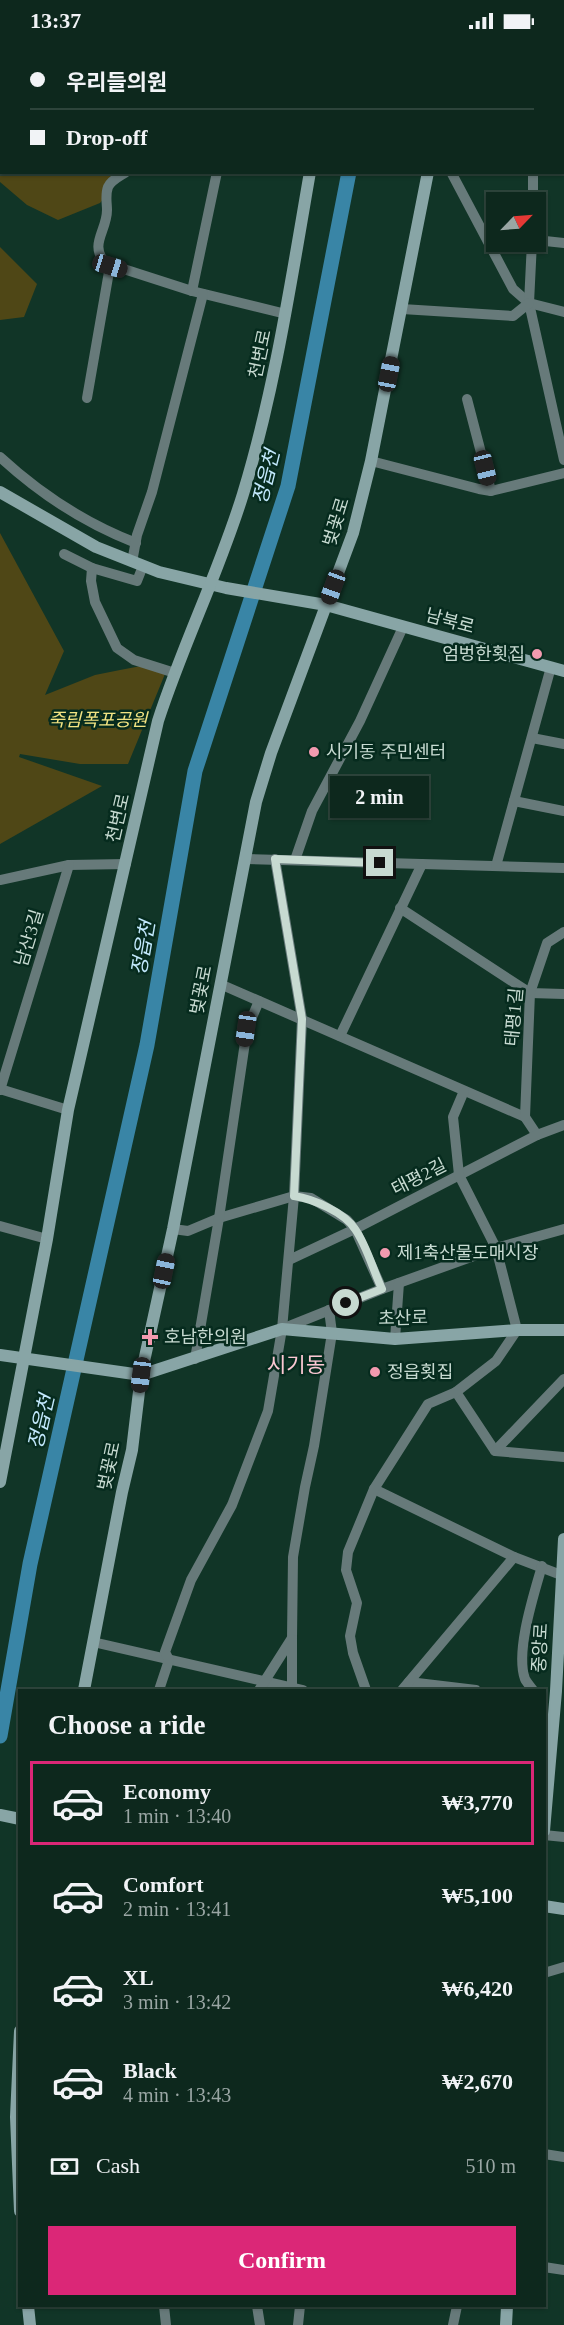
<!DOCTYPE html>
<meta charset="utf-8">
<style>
body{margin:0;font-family:"Times New Roman","Noto Sans KR",serif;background:#1b342a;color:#f1f3f6;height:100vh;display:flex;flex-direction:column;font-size:22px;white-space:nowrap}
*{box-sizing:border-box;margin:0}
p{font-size:20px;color:#9aa6a4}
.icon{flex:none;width:33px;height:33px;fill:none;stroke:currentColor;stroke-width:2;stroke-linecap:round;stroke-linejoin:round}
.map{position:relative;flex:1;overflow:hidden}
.details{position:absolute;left:18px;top:1647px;width:528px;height:618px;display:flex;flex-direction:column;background:#0d281d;border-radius:0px;box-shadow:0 2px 4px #0004,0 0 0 2px #2d443b}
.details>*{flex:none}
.banner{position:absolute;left:0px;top:0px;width:564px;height:132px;box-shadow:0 2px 4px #0004,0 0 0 2px #2d443b;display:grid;align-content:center;height:132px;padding:0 30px;background:#0d281d}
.needle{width:39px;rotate:65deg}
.controls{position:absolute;left:486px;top:150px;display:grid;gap:12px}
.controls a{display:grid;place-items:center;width:60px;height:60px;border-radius:0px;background:#0d281d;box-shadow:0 2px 4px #0004,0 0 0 2px #2d443b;font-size:30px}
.end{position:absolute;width:27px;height:27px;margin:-14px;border:8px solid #c7dad1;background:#111;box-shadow:0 0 0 3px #111}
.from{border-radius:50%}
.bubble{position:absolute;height:42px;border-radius:0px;background:#0d281d;box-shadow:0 2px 4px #0004,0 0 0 2px #2d443b;font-size:20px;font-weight:800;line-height:42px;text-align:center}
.car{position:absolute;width:18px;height:36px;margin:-18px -9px;border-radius:8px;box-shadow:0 0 4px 2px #0007;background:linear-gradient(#222 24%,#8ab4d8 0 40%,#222 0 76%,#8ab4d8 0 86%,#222 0)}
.banner b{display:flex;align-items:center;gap:21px;height:57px;font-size:22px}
.banner b+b{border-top:2px solid #2d443b}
.banner i{width:15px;height:15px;background:#f1f3f6}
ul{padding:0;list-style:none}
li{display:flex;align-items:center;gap:18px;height:84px;margin:0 12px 9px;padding:0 18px;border:3px solid transparent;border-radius:0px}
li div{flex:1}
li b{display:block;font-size:22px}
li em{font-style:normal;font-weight:800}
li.current{border-color:#db2777}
li>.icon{width:54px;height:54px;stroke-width:1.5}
h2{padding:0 30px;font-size:27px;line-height:72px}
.pay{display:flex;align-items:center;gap:15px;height:66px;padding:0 30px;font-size:22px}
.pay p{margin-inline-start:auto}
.button{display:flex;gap:12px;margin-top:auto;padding:12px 30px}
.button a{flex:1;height:69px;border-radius:0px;background:#db2777;color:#fff;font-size:24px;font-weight:800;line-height:69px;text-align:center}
.status{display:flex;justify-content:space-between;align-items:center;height:42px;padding:0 30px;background:#0d281d;direction:ltr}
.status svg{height:16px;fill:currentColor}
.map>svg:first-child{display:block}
</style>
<div class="status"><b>13:37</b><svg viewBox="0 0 49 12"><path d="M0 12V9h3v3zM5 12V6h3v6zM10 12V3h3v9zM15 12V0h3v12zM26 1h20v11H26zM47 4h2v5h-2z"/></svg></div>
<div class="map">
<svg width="564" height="2283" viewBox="0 0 564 2283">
<rect width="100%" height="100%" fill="#113527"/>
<g fill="#4f4716">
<polygon points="0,0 296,0 2,2 2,130 125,131 100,161 58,178 27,163 0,140"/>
<polygon points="0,205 37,242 24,275 0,278"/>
<polygon points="0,491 64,609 45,653 95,633 120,628 141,624 165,632 128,722 80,722 20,712 19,715 102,744 0,802"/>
</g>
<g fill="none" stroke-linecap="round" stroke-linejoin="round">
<g stroke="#3985a6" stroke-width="15">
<polyline points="371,0 371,2"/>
<polyline points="0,1694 30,1522 147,1003 195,729 288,444 349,130"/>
</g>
<g stroke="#677a7a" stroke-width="10">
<polyline points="562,67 564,67"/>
<path d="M126,130C120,134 111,138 108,145C105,153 107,161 107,168C107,189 89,202 105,221L192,249L286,272"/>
<polyline points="451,130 513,247 529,261 564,418"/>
<polyline points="533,160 533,130"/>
<polyline points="536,198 564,201"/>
<polyline points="192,249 217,130"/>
<polyline points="529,261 532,200"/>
<polyline points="529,261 564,270"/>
<polyline points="402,267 513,274 529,261"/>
<polyline points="87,356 110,224"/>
<polyline points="467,357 491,449"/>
<path d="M0,415C39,451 87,482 136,501"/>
<polyline points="371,419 479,447 491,449 564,431"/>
<polyline points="64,512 92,526"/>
<polyline points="132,520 137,493 152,450 203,252"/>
<polyline points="143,524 137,539 92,526 91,539 95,560 117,606 134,618 175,631"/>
<polyline points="532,696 564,702"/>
<polyline points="514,759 564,769"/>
<polyline points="245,817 564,826"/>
<polyline points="295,818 312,769 360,679 403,585"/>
<polyline points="496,824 551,625"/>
<polyline points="0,838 69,823 126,822"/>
<polyline points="400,866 530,951 564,952"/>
<polyline points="220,942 525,1075 537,1093"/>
<polyline points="340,994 422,822"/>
<polyline points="0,1047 68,1068"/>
<polyline points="0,1048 69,823"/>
<polyline points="525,1075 530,951 547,901 564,890"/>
<polyline points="0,1184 47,1197"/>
<polyline points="173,1187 188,1189 219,1176 294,1154 311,1156 347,1178 355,1187 382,1247"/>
<polyline points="289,1218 355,1187 537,1093 564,1083"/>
<polyline points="282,1287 382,1247 496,1206 564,1187"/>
<polyline points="395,1297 399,1241"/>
<polyline points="195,1317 219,1176 247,987 259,959"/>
<polyline points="456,1350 495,1409 564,1415"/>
<polyline points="495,1409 564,1337"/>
<polyline points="374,1447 514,1515 564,1534"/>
<polyline points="93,1600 303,1648"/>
<polyline points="409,1640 476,1648"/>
<polyline points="159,1648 169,1618 165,1610 191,1538 232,1463 268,1369 282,1287 294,1154 302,977 275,817"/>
<polyline points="259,1648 292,1596 293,1515 305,1445 314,1404 332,1291 329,1268"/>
<polyline points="292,1648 292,1597"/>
<polyline points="366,1648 353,1611 350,1594 357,1561 346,1528 348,1510 374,1447 428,1362 456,1350 496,1319 517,1288 496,1206 459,1133 453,1075 464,1049"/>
<polyline points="402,1648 514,1515"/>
<path d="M533,1648C531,1645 527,1641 525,1637C515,1610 534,1552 542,1524"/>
<polyline points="544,1793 564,1795"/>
<polyline points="544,1931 564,1925"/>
<polyline points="544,2112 564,2115"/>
<polyline points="544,2225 564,2228"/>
<polyline points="164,2264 166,2283"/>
<polyline points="257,2264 260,2283"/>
<polyline points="298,2283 300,2264"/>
<polyline points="453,2283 457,2264"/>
</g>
<g stroke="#88a5a6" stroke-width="12">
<polyline points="325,0 325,2"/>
<polyline points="481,0 526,2"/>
<polyline points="449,2 449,0"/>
<polyline points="562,3 564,3"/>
<polyline points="0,450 96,505 159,530 226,546 326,563 564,629"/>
<polyline points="0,1313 141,1333 282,1287 395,1297 517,1288 564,1288"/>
<path d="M0,1440L47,1197L68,1068L158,679C183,602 219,530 243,452C275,347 291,239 310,130"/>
<polyline points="84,1648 122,1450 132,1408 141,1333 173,1187 256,760 271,711 353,491 371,419 428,130"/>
<polyline points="0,1773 20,1777"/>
<polyline points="544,1789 556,1649 564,1497"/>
<polyline points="544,1864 564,1867"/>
<polyline points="20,1989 16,2075 20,2169"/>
<polyline points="28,2264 30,2283"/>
<polyline points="506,2283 507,2264"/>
</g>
</g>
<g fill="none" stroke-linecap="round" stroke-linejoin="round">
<path stroke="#c7dad1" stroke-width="8" d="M346,1261L382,1247C373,1228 367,1204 355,1187C344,1170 313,1157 294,1154L302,977L275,817L380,821"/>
</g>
<g fill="#f29aaf" stroke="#062b1e" stroke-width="2">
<circle cx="537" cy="612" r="6"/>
<circle cx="314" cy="710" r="6"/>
<circle cx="385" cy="1211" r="6"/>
<path d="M147 1286h6v6h6v6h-6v6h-6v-6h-6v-6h6z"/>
<circle cx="375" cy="1330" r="6"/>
</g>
<g text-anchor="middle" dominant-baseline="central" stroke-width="5" stroke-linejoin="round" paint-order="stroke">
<g font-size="18" fill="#c7dad1" stroke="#062b1e">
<text transform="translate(260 312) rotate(-78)">천변로</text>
<text transform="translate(336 480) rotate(-73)">벚꽃로</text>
<text transform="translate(450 579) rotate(15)">남북로</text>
<text transform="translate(118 776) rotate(-77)">천변로</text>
<text transform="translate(29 896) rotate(-73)">남산3길</text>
<text transform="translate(201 948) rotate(-79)">벚꽃로</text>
<text transform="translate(514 975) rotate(-85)">태평1길</text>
<text transform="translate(419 1135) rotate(-27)">태평2길</text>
<text transform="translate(403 1276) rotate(-1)">초산로</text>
<text transform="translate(109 1424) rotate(-78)">벚꽃로</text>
<text transform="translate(540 1606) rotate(-87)">중앙로</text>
</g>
<g font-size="18" fill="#c7dad1" stroke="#062b1e" text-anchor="start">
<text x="525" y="612" text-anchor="end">엄벙한횟집</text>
<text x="326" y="710">시기동 주민센터</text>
<text x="397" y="1211">제1축산물도매시장</text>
<text x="164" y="1295">호남한의원</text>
<text x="387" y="1330">정읍횟집</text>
</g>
<g font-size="18" font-style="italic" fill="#f3e483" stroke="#062b1e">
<text x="98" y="678">죽림폭포공원</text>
</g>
<g font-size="20" font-style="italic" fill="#c3e9fd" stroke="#062b1e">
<text transform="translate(266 435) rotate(-76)">정읍천</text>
<text transform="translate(143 906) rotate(-80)">정읍천</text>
<text transform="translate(41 1380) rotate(-77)">정읍천</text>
</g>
<g font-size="21" fill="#fcc8d3" stroke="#062b1e">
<text x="296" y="1323">시기동</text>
</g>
</g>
</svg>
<div class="controls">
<a><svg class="needle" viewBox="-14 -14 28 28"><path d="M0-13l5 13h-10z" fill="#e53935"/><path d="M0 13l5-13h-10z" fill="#9aa6a4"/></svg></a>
</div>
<i class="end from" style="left:346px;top:1261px"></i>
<i class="end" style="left:380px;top:821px"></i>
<div class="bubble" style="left:330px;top:734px;width:99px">2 min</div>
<i class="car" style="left:110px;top:224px;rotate:107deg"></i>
<i class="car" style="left:389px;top:332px;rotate:11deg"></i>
<i class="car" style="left:485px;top:426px;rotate:166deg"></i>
<i class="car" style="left:333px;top:545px;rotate:200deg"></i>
<i class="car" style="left:246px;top:987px;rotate:188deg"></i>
<i class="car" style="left:164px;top:1229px;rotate:12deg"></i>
<i class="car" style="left:141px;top:1333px;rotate:187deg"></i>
<div class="banner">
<b><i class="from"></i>우리들의원</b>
<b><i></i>Drop-off</b>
</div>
<section class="details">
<h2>Choose a ride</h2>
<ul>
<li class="current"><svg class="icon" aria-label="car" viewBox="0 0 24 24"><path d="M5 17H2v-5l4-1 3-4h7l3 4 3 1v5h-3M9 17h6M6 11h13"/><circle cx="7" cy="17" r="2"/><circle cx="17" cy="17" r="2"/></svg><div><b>Economy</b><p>1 min · 13:40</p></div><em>₩3,770</em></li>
<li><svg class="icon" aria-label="car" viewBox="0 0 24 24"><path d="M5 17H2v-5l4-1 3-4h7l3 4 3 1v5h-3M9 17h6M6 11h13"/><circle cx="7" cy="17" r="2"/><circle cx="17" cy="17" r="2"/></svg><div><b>Comfort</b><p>2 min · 13:41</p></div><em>₩5,100</em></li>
<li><svg class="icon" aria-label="car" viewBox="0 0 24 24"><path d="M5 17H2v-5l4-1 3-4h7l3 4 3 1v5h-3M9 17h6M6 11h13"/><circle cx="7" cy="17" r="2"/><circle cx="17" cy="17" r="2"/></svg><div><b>XL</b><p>3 min · 13:42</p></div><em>₩6,420</em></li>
<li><svg class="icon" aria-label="car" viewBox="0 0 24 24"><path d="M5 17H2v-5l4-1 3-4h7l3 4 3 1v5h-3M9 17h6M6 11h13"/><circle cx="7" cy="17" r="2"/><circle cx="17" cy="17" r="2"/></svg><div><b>Black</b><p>4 min · 13:43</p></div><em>₩2,670</em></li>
</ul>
<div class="pay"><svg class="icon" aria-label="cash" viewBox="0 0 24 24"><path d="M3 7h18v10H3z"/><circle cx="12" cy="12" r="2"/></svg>Cash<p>510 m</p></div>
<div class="button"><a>Confirm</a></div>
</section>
</div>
